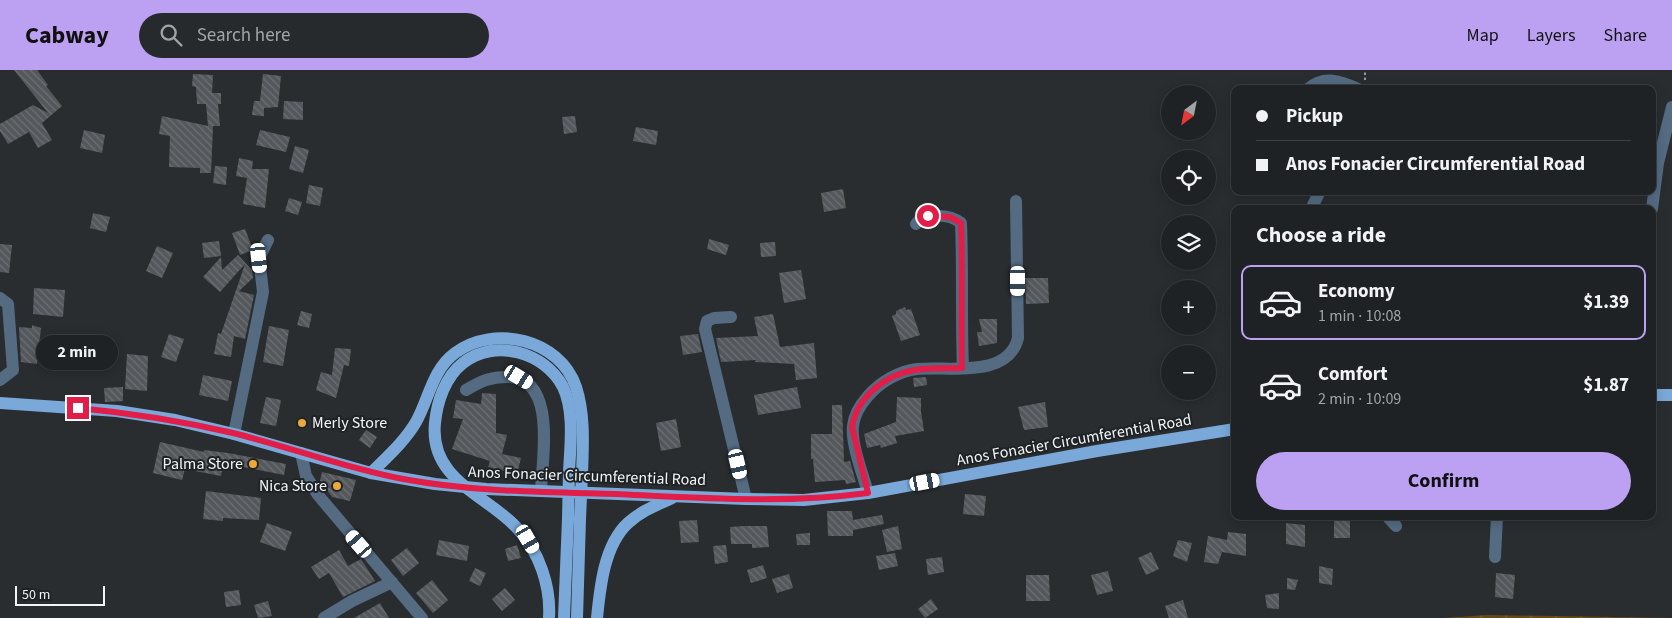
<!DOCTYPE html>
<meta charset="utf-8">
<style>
body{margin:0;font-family:"Source Sans 3",sans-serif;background:#272a2c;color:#f1f3f6;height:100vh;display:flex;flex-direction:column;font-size:19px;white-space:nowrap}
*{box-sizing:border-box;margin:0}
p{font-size:16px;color:#a1a4a6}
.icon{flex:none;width:28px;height:28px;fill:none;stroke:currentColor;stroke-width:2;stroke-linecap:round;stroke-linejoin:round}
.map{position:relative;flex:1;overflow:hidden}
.sheet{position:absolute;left:1231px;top:135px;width:425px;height:315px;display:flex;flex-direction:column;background:#1f2224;border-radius:10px;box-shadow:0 2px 12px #0003,0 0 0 1px #3c3f41}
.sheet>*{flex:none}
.top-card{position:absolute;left:1231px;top:15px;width:425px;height:110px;border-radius:10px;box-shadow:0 2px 12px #0003,0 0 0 1px #3c3f41;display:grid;align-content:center;height:110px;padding:0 25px;background:#1f2224}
.needle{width:32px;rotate:212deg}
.tools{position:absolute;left:1161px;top:15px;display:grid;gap:10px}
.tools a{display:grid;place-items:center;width:55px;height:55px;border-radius:50%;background:#1f2224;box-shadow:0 2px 12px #0003,0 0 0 1px #3c3f41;font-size:25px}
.scale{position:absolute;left:15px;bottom:12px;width:90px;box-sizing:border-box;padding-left:5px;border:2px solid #f2f5f7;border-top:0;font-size:14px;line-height:18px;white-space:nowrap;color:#f2f5f7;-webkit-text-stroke:4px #202326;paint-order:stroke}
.end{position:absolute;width:22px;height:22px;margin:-11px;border:6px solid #e11d48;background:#fff;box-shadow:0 0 0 2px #fff}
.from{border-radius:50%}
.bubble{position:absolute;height:35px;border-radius:18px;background:#1f2224;box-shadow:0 2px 12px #0003,0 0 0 1px #3c3f41;font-size:16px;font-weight:700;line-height:35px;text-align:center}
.car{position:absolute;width:15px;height:30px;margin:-15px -8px;border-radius:6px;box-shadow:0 0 4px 1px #0007;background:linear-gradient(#fff 24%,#345 0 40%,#fff 0 76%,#345 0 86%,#fff 0)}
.top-card b{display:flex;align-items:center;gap:18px;height:48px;font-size:19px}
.top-card b+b{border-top:1px solid #3c3f41}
.top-card i{width:12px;height:12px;background:#f1f3f6}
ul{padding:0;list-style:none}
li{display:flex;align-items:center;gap:15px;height:75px;margin:0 10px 8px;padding:0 15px;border:2px solid transparent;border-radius:10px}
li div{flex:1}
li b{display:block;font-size:19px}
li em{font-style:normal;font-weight:700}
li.current{border-color:#bca0f2}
li>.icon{width:45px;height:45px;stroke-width:1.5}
h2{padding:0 25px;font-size:22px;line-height:60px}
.button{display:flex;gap:10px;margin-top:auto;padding:10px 25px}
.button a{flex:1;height:58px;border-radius:30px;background:#bca0f2;color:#111;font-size:20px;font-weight:700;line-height:58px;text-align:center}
header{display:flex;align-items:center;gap:30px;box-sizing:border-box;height:70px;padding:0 25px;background:#bca0f2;color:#111}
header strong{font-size:24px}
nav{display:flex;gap:28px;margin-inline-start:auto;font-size:18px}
.search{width:350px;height:45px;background:#272a2c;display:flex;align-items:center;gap:12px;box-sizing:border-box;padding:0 18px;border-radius:28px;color:#a1a4a6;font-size:19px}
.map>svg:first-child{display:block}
</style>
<header>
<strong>Cabway</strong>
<div class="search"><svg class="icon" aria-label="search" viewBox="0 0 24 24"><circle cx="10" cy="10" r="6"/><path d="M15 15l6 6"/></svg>Search here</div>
<nav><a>Map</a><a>Layers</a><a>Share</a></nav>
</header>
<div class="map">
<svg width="1672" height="548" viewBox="0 0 1672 548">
<defs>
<pattern id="wetland-marsh" width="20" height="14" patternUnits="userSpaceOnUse" patternTransform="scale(1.25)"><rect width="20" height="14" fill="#684816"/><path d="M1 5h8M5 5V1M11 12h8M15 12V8" fill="none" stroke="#7e6339"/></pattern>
<pattern id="building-back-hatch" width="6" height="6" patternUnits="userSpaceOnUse" patternTransform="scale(1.25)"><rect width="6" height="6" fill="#54585c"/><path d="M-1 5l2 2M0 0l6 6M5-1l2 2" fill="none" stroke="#6d7174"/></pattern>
</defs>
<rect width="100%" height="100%" fill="#292d30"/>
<polygon fill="url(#wetland-marsh)" points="1487,545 1672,548 1445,548"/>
<g fill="url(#building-back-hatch)">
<polygon points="14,0 37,0 48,15 46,16 62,36 42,53 52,70 38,78 29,62 8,74 0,61 0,54 33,35 48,43"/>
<polygon points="193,4 213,5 212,23 221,23 221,34 218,34 220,56 213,56 211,103 200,103 200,98 169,97 170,66 159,64 162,46 208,56 206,34 197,34 196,17 192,16"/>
<polygon points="263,4 281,6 278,37 264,38 264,46 252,45 254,31 260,31"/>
<polygon points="284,31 303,32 303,50 283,49"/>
<polygon points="575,46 577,62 564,64 562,47"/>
<polygon points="636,57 658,61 656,75 633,71"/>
<polygon points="84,60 105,65 102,83 80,78"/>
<polygon points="260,60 290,67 286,82 256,75"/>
<polygon points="295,76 309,80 303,103 289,99"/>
<polygon points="239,88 253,91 252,99 269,99 265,138 243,134 247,108 236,106"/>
<polygon points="215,96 227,97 226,115 213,113"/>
<polygon points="309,115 323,118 320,136 306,133"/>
<polygon points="843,119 846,138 824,142 821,123"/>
<polygon points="289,128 302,132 298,145 285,141"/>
<polygon points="93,143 110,147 106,162 90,158"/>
<polygon points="245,159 253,180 240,185 232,163"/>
<polygon points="709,169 729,175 726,185 707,179"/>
<polygon points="219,171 221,186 204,188 202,173"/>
<polygon points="775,172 776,186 761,187 760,173"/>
<polygon points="0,174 12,175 9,203 0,202"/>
<polygon points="157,176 173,183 162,208 146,201"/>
<polygon points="238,185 252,200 253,208 239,221 254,225 245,269 234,266 231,287 214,284 218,263 221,264 245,194 220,222 203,207 221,187 222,200"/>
<polygon points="801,200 806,229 784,233 779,203"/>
<polygon points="1025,208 1048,208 1049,233 1026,234"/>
<polygon points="34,218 65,220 63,247 33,244"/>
<polygon points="905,237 906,240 911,239 920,265 901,271 892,246 896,244 896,241"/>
<polygon points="301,241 312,244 309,258 297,255"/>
<polygon points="773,244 780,277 814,273 817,308 796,310 794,294 755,292 756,290 721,292 716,268 758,266 754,247"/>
<polygon points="979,249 997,249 997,273 979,276 977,262 982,262"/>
<polygon points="32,255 41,258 37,294 21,292 19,257 32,258"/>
<polygon points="269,256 289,260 283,296 263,292"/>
<polygon points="169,264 184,269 176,292 161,287"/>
<polygon points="698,264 702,282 683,285 680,266"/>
<polygon points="63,265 79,270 74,288 57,282"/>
<polygon points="335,278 351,279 349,296 344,295 336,328 316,320 321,302 332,305"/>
<polygon points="127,284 148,286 147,321 125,319"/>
<polygon points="203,305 232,311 228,331 199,325"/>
<polygon points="926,307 927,315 914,317 913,308"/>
<polygon points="123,317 123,331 105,332 104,318"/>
<polygon points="797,317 801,338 758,345 754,325"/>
<polygon points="482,323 496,324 496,363 507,365 502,384 521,388 517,404 488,397 490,391 452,379 463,349 453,348 456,330 481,334"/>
<polygon points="266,327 281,330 276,356 260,353"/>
<polygon points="897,327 921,328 921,342 924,361 895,366 897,373 881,378 880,375 867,378 864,364 896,352"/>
<polygon points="1045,332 1048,357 1024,360 1018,337"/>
<polygon points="832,335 842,335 844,392 850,391 856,412 846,414 845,410 815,412 813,389 811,389 811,364 832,364"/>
<polygon points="676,349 681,377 661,381 656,353"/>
<polygon points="366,360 377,367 370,378 359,370"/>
<polygon points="160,372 204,382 204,380 228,383 286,394 284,405 223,393 221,406 185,399 182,410 153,403"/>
<polygon points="322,402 356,410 350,431 332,427 320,411"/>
<polygon points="206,421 261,428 259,450 223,448 223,451 203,449"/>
<polygon points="965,424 986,426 984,446 963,444"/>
<polygon points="827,441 852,441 853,450 882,445 884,454 853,460 853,466 828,466"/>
<rect x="1334" y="446" width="16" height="22"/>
<polygon points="697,450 699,472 681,473 679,451"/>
<polygon points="267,453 292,462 285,481 260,472"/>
<polygon points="1286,453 1305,455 1305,477 1286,474"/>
<polygon points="745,456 767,456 769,477 752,478 752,474 731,474 730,457"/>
<polygon points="898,456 902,479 887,482 882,460"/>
<polygon points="1228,462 1246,464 1246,486 1222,482 1218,494 1204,492 1208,466 1227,470"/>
<polygon points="810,463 810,475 797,475 796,464"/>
<polygon points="439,470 469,476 467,491 436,485"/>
<polygon points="1178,470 1192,473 1187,492 1173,486"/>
<polygon points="517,475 521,488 508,491 505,479"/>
<polygon points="726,475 728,492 715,494 713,476"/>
<polygon points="407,478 419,493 403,506 391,490"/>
<polygon points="339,480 348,496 361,489 375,511 343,527 329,503 319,509 311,497"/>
<polygon points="1151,482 1159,499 1146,505 1138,488"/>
<polygon points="895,483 898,496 879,500 876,486"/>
<polygon points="942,487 944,502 928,505 926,489"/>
<polygon points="763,495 767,508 751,513 747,500"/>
<polygon points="1319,496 1333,499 1332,515 1319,513"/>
<polygon points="475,498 486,503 480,516 469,511"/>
<polygon points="1108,501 1113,521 1097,525 1091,505"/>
<polygon points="1496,503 1515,505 1513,529 1495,527"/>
<polygon points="789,504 793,518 777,523 772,509"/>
<polygon points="1026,505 1049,505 1050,531 1026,531"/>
<polygon points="1287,508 1298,510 1295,520 1287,519"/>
<polygon points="432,510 448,530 433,543 416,523"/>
<polygon points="505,518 515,530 502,541 492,529"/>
<polygon points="239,520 241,535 226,537 224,522"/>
<polygon points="1279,523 1279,539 1267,538 1265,525"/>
<polygon points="931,529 938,539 925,548 918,539"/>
<polygon points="1183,530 1188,548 1169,548 1165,536"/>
<polygon points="268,531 272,546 258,548 254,535"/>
<polygon points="380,533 389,548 354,548"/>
</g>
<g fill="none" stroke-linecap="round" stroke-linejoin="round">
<polyline stroke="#979b9d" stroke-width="2" stroke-dasharray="2.5 2.5" stroke-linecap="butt" points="1365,10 1365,0"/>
<g stroke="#546b82" stroke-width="12">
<path d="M1308,19C1324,5 1341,11 1358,19"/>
<polyline points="1311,139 1320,121"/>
<polyline points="1652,139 1658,93 1672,37"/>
<path d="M916,154C925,142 950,144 961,153C963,201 961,250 963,298"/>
<polyline points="0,228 8,234 13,300 0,310"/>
<polyline points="731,247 714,248 707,251 705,259 746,429"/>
<path d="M466,320C481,311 492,306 510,307C557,310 542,389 541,421"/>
<polyline points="234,364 263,222 259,188 268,170"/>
<polyline points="301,383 306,406 318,425 422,548"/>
<path d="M868,423C863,404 851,375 853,356C854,345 861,334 868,326C880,312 899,301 917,299C949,296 1008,309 1018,268L1016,131"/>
<polyline points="1387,446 1396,456"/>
<polyline points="1495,487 1497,446"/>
<polyline points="324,548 352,531 392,512"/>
</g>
<g stroke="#7aa9d9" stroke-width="12">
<polyline points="1652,325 1672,325"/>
<polyline points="0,333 117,341 175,350 234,364 371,403 435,414 486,419 746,429 804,430 868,423 1097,381 1235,359"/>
<path d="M371,403C387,387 405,371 416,352C429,329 432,300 455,283C494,254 560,269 576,317C585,345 583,375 582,404"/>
<path d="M549,548C551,516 539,481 517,458C487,425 429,410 435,353C437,332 445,307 463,293C495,268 545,282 563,317C575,342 570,377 569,403"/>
<polyline points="564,548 568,449"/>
<polyline points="577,548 580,449"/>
<path d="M597,548C600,518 604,475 628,453C641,441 657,435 672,428"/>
</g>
<g stroke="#7aa9d9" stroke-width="12">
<polyline points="568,449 569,403"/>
<polyline points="580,449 582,404"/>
</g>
</g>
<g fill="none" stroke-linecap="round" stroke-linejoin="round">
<path stroke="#e11d48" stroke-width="6" d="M78,338C131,343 181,351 233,363C290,377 345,398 403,409C473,422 545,422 616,424C700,428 784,434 868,423L852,357C857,327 886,304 915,300C930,297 947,299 962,298C961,250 963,201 961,153L950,147L928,146"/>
</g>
<g fill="#eda83b" stroke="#202326" stroke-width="2">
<circle cx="302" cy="353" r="5"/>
<circle cx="253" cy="394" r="5"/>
<circle cx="337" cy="416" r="5"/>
</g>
<g text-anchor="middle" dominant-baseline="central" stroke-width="4" stroke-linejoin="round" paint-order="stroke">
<g font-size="16" fill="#f2f5f7" stroke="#202326" text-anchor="end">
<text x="312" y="353" text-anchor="start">Merly Store</text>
<text x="243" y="394">Palma Store</text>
<text x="327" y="416">Nica Store</text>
</g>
<g font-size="16" fill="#f2f5f7" stroke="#202326">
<text transform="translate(1074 370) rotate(-10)">Anos Fonacier Circumferential Road</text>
<text transform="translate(587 406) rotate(2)">Anos Fonacier Circumferential Road</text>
</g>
</g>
</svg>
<div class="tools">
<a><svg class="needle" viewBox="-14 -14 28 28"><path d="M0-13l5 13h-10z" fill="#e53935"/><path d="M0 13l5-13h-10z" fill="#a1a4a6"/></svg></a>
<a><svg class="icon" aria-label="locate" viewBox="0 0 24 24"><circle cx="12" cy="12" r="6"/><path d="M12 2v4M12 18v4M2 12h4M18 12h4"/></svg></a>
<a><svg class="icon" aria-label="layers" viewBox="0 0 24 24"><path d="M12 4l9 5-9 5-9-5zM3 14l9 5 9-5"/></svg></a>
<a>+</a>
<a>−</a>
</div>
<div class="scale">50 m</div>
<i class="end from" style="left:928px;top:146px"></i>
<i class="end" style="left:78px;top:338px"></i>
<div class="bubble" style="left:36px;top:265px;width:82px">2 min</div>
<i class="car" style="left:259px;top:188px;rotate:174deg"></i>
<i class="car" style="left:1018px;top:211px;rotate:180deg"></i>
<i class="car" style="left:519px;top:307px;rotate:121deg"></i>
<i class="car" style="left:738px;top:394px;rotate:167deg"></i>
<i class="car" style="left:925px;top:412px;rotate:80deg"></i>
<i class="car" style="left:528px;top:469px;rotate:150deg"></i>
<i class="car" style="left:359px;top:474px;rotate:319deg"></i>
<div class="top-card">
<b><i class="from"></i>Pickup</b>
<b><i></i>Anos Fonacier Circumferential Road</b>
</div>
<section class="sheet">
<h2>Choose a ride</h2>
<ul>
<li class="current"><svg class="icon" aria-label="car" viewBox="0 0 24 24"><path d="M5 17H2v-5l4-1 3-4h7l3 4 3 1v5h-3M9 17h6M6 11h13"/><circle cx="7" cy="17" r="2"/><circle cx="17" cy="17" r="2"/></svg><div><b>Economy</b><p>1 min · 10:08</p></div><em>$1.39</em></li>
<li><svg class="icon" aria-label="car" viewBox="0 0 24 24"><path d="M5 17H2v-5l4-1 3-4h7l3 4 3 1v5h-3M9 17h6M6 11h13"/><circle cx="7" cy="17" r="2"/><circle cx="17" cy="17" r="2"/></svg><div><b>Comfort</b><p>2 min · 10:09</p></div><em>$1.87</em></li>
</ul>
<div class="button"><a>Confirm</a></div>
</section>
</div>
